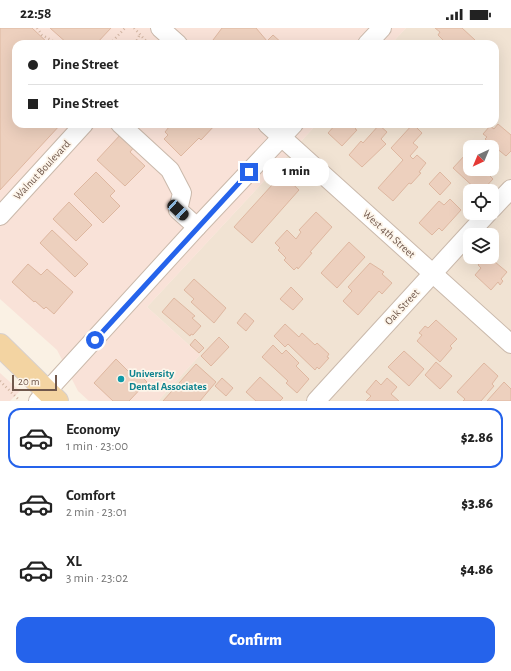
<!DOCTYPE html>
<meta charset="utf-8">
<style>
body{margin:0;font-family:"Alegreya Sans",sans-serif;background:#f2f2f2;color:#222;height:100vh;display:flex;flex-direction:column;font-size:15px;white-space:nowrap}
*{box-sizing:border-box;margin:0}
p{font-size:13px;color:#767676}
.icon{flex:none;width:22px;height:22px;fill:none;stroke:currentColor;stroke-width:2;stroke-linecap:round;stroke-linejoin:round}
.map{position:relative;height:373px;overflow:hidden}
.side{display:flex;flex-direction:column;background:#fff;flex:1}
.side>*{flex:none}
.hud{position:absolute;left:12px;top:12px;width:487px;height:88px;border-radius:12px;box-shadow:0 4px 16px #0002;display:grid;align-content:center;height:88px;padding:0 16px;background:#fff}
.needle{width:26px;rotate:224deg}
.controls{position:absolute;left:463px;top:112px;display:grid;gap:8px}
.controls a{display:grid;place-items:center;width:36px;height:36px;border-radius:8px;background:#fff;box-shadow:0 4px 16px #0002;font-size:20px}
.scale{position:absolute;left:12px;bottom:10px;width:45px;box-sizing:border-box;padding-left:4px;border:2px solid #70584c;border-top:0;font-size:11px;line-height:14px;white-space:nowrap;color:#70584c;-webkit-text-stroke:3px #fdf5ea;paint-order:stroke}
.end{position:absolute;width:18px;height:18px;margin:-9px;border:5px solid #2563eb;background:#fff;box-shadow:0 0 0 2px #fff}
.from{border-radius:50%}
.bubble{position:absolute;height:28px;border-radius:12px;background:#fff;box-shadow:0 4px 16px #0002;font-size:13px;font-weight:800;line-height:28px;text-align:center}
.car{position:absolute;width:12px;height:24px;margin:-12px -6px;border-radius:5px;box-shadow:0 0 3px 1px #0007;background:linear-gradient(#222 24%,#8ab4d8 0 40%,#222 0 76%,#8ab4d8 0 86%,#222 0)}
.hud b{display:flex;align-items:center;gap:14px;height:38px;font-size:15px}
.hud b+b{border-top:1px solid #e0e0e0}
.hud i{width:10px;height:10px;background:#222}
ul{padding:7px 0 0;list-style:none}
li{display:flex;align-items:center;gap:12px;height:60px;margin:0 8px 6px;padding:0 8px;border:2px solid transparent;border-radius:12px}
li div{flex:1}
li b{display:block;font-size:15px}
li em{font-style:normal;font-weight:800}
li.active{border-color:#2563eb}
li>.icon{width:36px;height:36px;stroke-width:1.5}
.cta{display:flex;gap:8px;margin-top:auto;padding:8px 16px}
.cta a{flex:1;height:46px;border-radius:12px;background:#2563eb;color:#fff;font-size:16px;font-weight:800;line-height:46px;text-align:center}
.status{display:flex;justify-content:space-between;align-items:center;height:28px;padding:0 20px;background:#fff;direction:ltr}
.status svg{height:11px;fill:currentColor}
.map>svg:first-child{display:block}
</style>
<div class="status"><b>22:58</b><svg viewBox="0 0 49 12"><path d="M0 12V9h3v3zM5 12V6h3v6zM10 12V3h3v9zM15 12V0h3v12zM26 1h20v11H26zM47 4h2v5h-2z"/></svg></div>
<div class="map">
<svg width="511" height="373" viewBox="0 0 511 373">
<rect width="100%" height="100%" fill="#faf1e4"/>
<path fill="#f1e3d3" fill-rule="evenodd" d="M406,0H511V373H158L200,327L147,279L317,96H495V16H391ZM470,119H492V141H470ZM470,163H492V185H470ZM470,207H492V229H470Z"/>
<g fill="#f9e2d8">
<polygon points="0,0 406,0 391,16 16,16 16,96 317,96 147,279 200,327 158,373 89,373 78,363 57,322 0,271"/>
<polygon points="0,345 20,363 10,373 0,373"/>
</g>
<g fill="#edd0be" stroke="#deb7a0">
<polygon points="0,0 32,0 49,16 16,16 16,96 61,96 0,162"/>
<polygon points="50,0 111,0 96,16 68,16"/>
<polygon points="222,0 256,0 267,13 273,7 283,16 210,16"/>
<polygon points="435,0 462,0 475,12 471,16 452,16 449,13 447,16 438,7 440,4"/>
<polygon points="166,96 216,96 201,112 199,110 181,128 164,111 168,107 165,104 169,99"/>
<polygon points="336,96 360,96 355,101 357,102 342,118 328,105"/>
<polygon points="413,96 422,105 413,115 418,119 410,128 413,131 417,127 426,135 419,144 421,145 411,156 409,155 393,173 378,160 403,132 391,120"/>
<polygon points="498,96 511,107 511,123 506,128 485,111 487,109 483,106 490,98 494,101"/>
<polygon points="379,97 387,104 381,111 386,116 362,139 349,127 361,113 363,115"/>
<polygon points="122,105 135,118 130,124 145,138 125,158 97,132"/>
<polygon points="466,126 470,130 470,141 483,141 493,151 482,163 478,163 453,140"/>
<polygon points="96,144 115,163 110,168 120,178 103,195 74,166"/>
<polygon points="440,144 451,155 440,167 429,156"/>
<polygon points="282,146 299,162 252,215 234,199"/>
<polygon points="450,171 461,182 442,203 439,200 432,207 419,195 439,173 444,177"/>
<polygon points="69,174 92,197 76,213 53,191"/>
<polygon points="316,184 332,199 310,224 312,225 298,241 297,239 294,242 284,232 286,230 278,222 280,220 275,215 287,202 296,211 301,204 299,202"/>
<polygon points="52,202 88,236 75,249 40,215"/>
<polygon points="349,214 365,229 337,260 321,245"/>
<polygon points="485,229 489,229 507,244 501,251 503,253 500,257 498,254 491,262 475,247 481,240 478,237"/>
<polygon points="370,235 384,244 382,246 392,255 382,266 379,263 358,287 343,273 352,263 348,259"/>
<polygon points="28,236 41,247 47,241 73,264 54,286 46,279 44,281 35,273 34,274 12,254"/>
<polygon points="194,251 226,280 214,295 191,274 194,271 184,262"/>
<polygon points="291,259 303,271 293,282 280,271"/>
<polygon points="174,270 195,288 192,290 201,298 193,307 191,306 190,308 162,284"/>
<polygon points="245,285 254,293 246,303 237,295"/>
<polygon points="436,292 457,311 450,318 452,320 440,334 417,313 422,307 419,305 425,298 428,300"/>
<polygon points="285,296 299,309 302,305 315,317 317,315 329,326 327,329 329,330 319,341 317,339 315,342 288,316 285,319 274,308"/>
<polygon points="219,309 229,319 211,338 201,328"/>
<polygon points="195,311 204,320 199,325 190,317"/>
<polygon points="273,317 282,326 286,322 299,335 296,338 309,351 297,365 286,355 288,353 262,329"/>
<polygon points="404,323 424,341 409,358 388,339"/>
<polygon points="116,331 133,348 137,344 147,354 129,373 113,373 94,355"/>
<polygon points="436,334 452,348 440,361 425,347"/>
<polygon points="484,335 498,348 492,356 494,358 481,373 463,373 465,371 457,364"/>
<polygon points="196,336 216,354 200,373 163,373"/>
<polygon points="260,349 283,370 280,373 256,373 246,364"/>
<polygon points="222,350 233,360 226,368 215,358"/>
<polygon points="387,350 397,359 391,366 399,373 366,373 371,368 366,364 376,352 381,357"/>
<polygon points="504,354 511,361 511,373 487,373"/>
</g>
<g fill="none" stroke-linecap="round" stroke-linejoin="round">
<defs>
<g id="minor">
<polyline points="160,0 178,16"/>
<polyline points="367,16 382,0"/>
<polyline points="120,96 170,142 182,165 178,182 197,199"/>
<polyline points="267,96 511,316"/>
<polyline points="492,181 511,161"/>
<polyline points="0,188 84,96"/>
<polyline points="38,373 197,199 294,96"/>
<polyline points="316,373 488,185"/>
</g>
<polyline id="major" points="0,317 57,373"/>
</defs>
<use href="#minor" stroke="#cab9ab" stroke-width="20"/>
<use href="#major" stroke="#d7d0cd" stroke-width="24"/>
<g stroke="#d1b4a1" stroke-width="2.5" stroke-dasharray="1 3" stroke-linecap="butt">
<polyline points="37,0 42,7 58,16"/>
<polyline points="134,0 147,14"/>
<polyline points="110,16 125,0"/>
<polyline points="135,16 140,6"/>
<polyline points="0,353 18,371"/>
</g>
<use href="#minor" stroke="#fff" stroke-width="18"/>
<use href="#major" stroke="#f3d4a2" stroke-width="22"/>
</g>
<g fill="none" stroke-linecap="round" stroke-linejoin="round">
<polyline stroke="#2563eb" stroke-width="5" points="95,312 249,144"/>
</g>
<circle fill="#0f9aa8" stroke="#fdf5ea" stroke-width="1.5" cx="121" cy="351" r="4"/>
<g text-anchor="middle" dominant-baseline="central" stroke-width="3.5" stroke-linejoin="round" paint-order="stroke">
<g font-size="11" fill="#70584c" stroke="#fdf5ea">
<text transform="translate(42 142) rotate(-47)">Walnut Boulevard</text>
<text transform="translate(389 206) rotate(42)">West 4th Street</text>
<text transform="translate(402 279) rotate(-47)">Oak Street</text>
</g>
<g font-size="11" font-weight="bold" fill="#0d838f" stroke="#fdf5ea" text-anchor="start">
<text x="129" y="345">University<tspan x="129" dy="13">Dental Associates</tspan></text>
</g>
</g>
</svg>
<div class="controls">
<a><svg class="needle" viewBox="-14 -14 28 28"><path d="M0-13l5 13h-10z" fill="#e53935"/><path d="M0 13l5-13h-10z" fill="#767676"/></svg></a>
<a><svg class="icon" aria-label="locate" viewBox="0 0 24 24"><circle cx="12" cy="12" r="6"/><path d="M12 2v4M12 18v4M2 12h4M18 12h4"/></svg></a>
<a><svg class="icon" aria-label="layers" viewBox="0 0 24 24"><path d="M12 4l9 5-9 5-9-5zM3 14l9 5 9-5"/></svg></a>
</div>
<div class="scale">20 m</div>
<i class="end from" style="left:95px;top:312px"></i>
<i class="end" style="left:249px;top:144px"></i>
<div class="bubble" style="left:263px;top:130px;width:66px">1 min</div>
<i class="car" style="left:178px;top:182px;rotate:133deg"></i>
<div class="hud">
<b><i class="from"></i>Pine Street</b>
<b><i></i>Pine Street</b>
</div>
</div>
<section class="side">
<ul>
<li class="active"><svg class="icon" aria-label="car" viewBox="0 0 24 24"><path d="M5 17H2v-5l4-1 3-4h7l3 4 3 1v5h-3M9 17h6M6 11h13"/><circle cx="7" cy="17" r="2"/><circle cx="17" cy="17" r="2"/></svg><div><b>Economy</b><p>1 min · 23:00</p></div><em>$2.86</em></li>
<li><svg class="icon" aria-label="car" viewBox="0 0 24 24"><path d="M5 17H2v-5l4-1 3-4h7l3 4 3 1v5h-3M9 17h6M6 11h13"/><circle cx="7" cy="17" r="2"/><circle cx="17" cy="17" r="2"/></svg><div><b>Comfort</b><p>2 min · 23:01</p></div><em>$3.86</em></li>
<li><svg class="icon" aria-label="car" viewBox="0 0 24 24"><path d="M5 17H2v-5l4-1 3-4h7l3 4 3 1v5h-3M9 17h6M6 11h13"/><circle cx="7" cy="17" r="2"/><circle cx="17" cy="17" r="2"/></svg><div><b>XL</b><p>3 min · 23:02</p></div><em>$4.86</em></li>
</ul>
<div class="cta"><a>Confirm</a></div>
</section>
